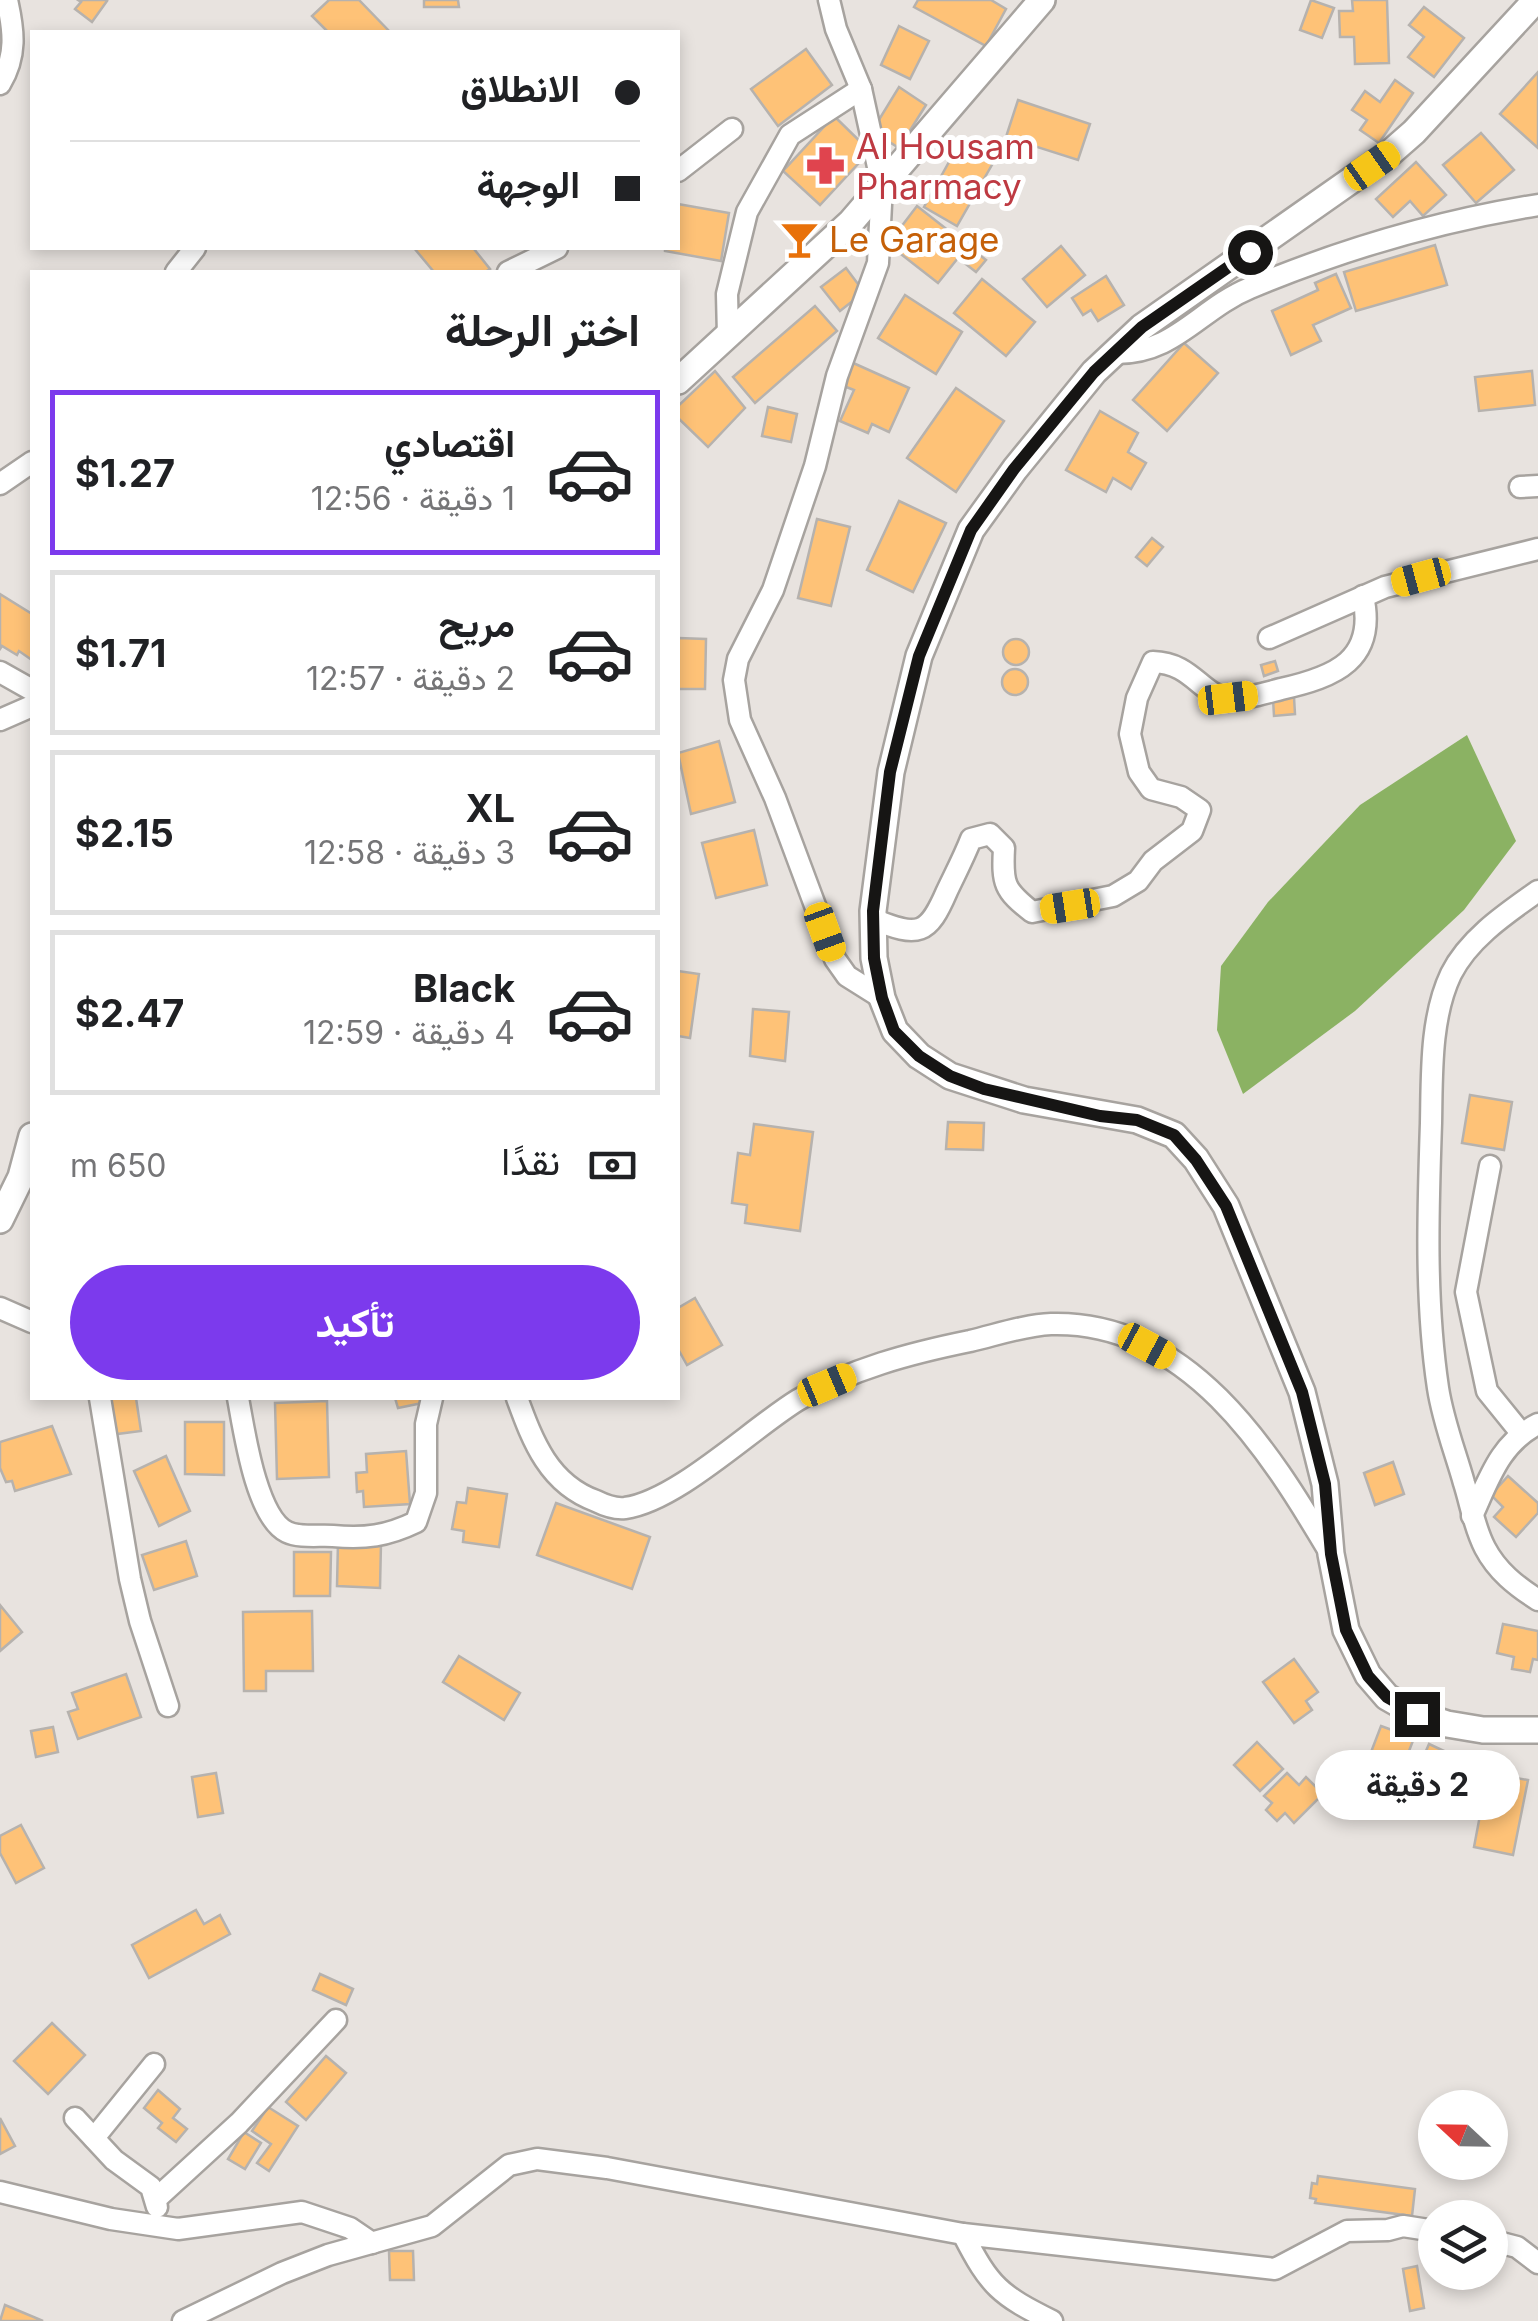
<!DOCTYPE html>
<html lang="ar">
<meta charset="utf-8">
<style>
body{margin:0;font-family:Inter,Vazirmatn,sans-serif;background:#f2f2f2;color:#202124;direction:rtl;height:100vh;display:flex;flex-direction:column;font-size:38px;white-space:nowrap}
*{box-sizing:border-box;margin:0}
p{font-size:32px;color:#757577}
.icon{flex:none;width:55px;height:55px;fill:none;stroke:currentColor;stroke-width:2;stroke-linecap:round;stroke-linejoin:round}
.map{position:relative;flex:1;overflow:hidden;direction:ltr}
.panel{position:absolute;left:30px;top:270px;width:650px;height:1130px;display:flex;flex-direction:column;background:#fff;border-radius:0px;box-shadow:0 5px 15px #0003;direction:rtl}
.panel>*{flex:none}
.guide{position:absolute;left:30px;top:30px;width:650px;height:220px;border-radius:0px;box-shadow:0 5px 15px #0003;direction:rtl;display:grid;align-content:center;height:220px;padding:0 40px;background:#fff}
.needle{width:65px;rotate:292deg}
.fabs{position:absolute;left:1418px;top:2090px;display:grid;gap:20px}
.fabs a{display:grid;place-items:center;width:90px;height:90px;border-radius:50%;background:#fff;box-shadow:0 5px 15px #0003;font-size:50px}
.end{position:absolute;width:45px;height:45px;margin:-22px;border:12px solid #161514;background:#fff;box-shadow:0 0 0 5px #fff}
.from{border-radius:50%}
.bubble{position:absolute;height:70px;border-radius:35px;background:#fff;box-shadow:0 5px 15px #0003;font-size:32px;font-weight:700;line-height:70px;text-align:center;direction:rtl}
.car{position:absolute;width:30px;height:60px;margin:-30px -15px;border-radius:12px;box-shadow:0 0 8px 2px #0007;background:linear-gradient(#f5c518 24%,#345 0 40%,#f5c518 0 76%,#345 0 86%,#f5c518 0)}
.guide b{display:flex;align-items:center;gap:35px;height:95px;font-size:38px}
.guide b+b{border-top:2px solid #e0e0e0}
.guide i{width:25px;height:25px;background:#202124}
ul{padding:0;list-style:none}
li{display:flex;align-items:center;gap:30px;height:165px;margin:0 20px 15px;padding:0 20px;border:5px solid #e0e0e0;border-radius:0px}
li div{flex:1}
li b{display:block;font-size:38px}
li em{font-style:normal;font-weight:700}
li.on{border-color:#7c3aed}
li>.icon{width:90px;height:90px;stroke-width:1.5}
h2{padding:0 40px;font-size:45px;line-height:120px}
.pay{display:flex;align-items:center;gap:25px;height:110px;padding:0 40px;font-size:38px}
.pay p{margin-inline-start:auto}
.primary-button{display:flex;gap:20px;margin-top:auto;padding:20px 40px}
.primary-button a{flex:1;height:115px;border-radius:60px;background:#7c3aed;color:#fff;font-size:40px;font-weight:700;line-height:115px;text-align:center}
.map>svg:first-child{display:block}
</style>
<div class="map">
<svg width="1538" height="2321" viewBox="0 0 1538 2321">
<rect width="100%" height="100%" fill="#e8e3df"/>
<polygon fill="#8bb263" points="1467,735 1516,841 1464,910 1355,1011 1243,1094 1217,1030 1221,966 1268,902 1360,805"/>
<g fill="#fec277" stroke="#b6b2ae" stroke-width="2.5">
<polygon points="78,0 105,0 107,1 92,22 75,9 81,2"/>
<polygon points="329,0 359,0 390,32 328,32 312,16"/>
<polygon points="424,0 458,0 459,7 424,7"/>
<polygon points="918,0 991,0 1006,9 986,46 914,7"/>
<polygon points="1311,0 1334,8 1322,38 1300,30"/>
<polygon points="1352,0 1387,0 1389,63 1355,64 1354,37 1340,37 1339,11 1353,11"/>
<polygon points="1424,7 1464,38 1434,77 1408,57 1424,37 1409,25"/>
<polygon points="899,26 929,41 910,79 881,65"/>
<polygon points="806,49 832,85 778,126 751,89"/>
<polygon points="1538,72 1538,148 1500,114"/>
<polygon points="1395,80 1413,93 1379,143 1360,130 1367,120 1352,110 1365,91 1380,102"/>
<polygon points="899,87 926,105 899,148 872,131"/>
<polygon points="1018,100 1090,124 1078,160 1006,137"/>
<polygon points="834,116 870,151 820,205 783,171"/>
<polygon points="1481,133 1514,170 1476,203 1443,165"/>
<polygon points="959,144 993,163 957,226 924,207"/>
<polygon points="1416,162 1446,195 1423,216 1410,201 1393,217 1376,199"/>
<polygon points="678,204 729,213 721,261 665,251 665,248 678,248"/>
<polygon points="917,206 986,260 976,272 958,258 938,283 888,244"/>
<polygon points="1435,245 1447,285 1356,311 1344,272"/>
<polygon points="1061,246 1085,275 1047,307 1023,279"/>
<polygon points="414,248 476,248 474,249 490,269 485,272 434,272"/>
<polygon points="846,268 864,292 840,311 821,287"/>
<polygon points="1336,274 1351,308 1313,325 1321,341 1291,355 1272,311 1318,290 1315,283"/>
<polygon points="1106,276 1124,305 1098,321 1091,310 1083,315 1072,298"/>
<polygon points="982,279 1035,322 1006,356 954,313"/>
<polygon points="905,295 962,332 936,374 878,338"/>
<polygon points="815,306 837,331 755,403 733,377"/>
<polygon points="1184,343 1218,373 1167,431 1133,400"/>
<polygon points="851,362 909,388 889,432 872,424 868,433 840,421 854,390 841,385"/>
<polygon points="715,371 745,408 708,447 678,418 678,406"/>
<polygon points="1532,371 1535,405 1479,411 1475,377"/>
<polygon points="956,388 1004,421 956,492 907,458"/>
<polygon points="768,407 797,414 791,442 762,436"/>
<polygon points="1100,411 1138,433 1128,452 1146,463 1131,489 1113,478 1106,492 1066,470"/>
<polygon points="899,501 946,523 913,592 867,570"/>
<polygon points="817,519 850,527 831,606 798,598"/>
<polygon points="1152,538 1163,547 1147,566 1136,557"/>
<polygon points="0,594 32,614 32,660 19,651 17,655 2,646 0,649"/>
<polygon points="678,638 706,639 705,689 678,689"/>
<circle cx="1016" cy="652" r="13"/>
<polygon points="1275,661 1278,671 1264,676 1261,665"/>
<circle cx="1015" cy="682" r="13"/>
<polygon points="1294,697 1295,714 1274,716 1273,699"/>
<polygon points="719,741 735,802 691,814 678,753"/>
<polygon points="754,830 767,885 716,898 702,843"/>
<polygon points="678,971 699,974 690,1038 678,1036"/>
<polygon points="753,1009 789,1012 785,1061 750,1056"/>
<polygon points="1470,1095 1512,1102 1504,1150 1462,1143"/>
<polygon points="948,1122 984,1123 983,1150 946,1149"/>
<polygon points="754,1124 813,1132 800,1231 745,1223 747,1205 732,1203 738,1153 750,1155"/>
<polygon points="695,1298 722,1345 687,1365 678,1349 678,1308"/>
<polygon points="109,1398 136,1398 141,1431 117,1434 114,1417 106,1419"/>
<polygon points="395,1398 426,1398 427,1402 398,1408"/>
<polygon points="327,1401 329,1477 277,1479 275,1403"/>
<polygon points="185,1422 224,1422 224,1475 185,1474"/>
<polygon points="52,1426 71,1474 15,1491 12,1481 6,1482 0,1468 0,1442"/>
<polygon points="406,1451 410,1504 364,1507 363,1491 357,1492 356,1473 367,1472 366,1454"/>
<polygon points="166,1456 190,1511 159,1526 134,1471"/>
<polygon points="1393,1462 1404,1494 1375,1505 1364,1473"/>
<polygon points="1508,1476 1538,1503 1538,1513 1516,1537 1494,1517 1503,1507 1491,1495"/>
<polygon points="468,1488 507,1494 499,1547 463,1542 464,1531 452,1529 457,1502 466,1503"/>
<polygon points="556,1503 650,1537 632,1589 537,1555"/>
<polygon points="186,1541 197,1576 154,1590 142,1555"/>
<polygon points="338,1542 381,1543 380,1588 337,1586"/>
<polygon points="294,1552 331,1552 330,1596 294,1596"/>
<polygon points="0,1605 22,1632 0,1651"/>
<polygon points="312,1611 313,1671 266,1671 266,1691 244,1691 243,1612"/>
<polygon points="1503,1624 1538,1631 1538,1660 1533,1659 1530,1672 1512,1669 1514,1657 1497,1653"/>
<polygon points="459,1656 520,1693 504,1720 443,1682"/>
<polygon points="1294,1659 1318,1692 1306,1701 1312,1710 1294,1723 1263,1682"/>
<polygon points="126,1674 141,1717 78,1739 68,1712 78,1709 72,1693"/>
<polygon points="1381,1726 1414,1738 1401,1772 1368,1760"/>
<polygon points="53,1727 58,1752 36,1757 31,1731"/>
<polygon points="1257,1742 1283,1769 1260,1791 1234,1765"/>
<polygon points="1429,1744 1468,1762 1449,1805 1410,1788"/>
<polygon points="216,1773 223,1813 198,1817 192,1777"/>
<polygon points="1287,1773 1299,1785 1306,1777 1323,1794 1294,1823 1285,1813 1277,1821 1266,1810 1272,1803 1264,1796"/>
<polygon points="1488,1773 1528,1780 1513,1855 1474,1847"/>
<polygon points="21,1825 44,1868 16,1883 0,1853 0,1836"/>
<polygon points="196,1910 204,1924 220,1915 230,1934 149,1978 132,1945"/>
<polygon points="320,1974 353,1989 346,2005 313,1990"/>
<polygon points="52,2023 85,2055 48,2094 14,2061"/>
<polygon points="326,2056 346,2073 306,2120 286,2102"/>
<polygon points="158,2090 180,2109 173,2118 187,2129 176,2142 158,2128 162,2123 144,2108"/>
<polygon points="268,2107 298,2126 269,2171 257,2163 271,2144 252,2131"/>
<polygon points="0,2118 15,2146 0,2154"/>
<polygon points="244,2132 261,2143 245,2169 228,2159"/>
<polygon points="1318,2176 1415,2189 1412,2216 1315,2203 1316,2199 1310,2198 1312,2183 1317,2184"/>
<polygon points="389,2251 413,2251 414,2280 390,2280"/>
<polygon points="1417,2266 1424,2308 1410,2311 1403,2269"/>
<polygon points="5,2305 43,2321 0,2321"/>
</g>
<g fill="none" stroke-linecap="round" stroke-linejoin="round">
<defs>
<g id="minor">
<polyline points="829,0 836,29 861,89 882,185 878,263 837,376 815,466 773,590 738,659 734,680 740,720 775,798 835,959 847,976 882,998"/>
<path d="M0,84C17,56 14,31 7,0"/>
<polyline points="678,171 732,129"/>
<polyline points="176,272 195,248"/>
<polyline points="508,272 557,248"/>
<polyline points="728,336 727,294 747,212 790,135 861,89"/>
<path d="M1115,353C1175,354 1199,309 1250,288C1343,249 1439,221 1538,205"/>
<polyline points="0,484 32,462"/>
<polyline points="1520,487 1538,486"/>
<polyline points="1269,638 1385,587 1538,549"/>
<polyline points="0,672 32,690"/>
<polyline points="0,720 32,706"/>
<path d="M1538,891C1507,913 1469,938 1451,974C1430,1018 1432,1075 1431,1123C1428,1211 1425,1301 1438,1388C1443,1421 1455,1451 1464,1483C1471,1505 1474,1527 1485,1548C1497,1571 1516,1586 1538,1600"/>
<path d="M873,919C919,938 928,935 947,891C955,874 964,857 971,839L990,834L1004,848C1002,884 1004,890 1032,912L1113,896L1138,881L1153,861L1192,831L1200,810L1181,797L1151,789L1139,772L1130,734L1137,698L1153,662C1192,663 1200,694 1227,698C1244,700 1265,693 1281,689C1335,677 1377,660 1363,596"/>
<polyline points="1490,1166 1466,1292 1487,1391 1521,1433"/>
<polyline points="0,1308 32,1322"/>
<polyline points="100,1398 130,1579 140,1621 168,1706"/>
<path d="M238,1398C244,1430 256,1517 287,1532C299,1538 320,1535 333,1536C365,1539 387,1536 416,1522L426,1493V1424L432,1398"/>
<path d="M517,1398C533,1442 549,1484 596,1501C604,1505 616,1509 625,1508C677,1501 752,1428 798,1400C850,1369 911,1353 970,1341C996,1335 1025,1325 1051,1324C1188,1320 1269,1450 1330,1553"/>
<path d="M1472,1516C1489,1479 1500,1443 1538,1424"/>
<polyline points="75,2118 114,2160 151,2187 157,2207"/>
<polyline points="94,2138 154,2064"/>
<polyline points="0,2192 111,2219 178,2229 302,2212 350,2228 372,2243"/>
<polyline points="157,2198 239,2123 336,2020"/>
<polyline points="1490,2240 1517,2247 1538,2263"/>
<polyline points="183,2321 282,2273 328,2255 432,2226 509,2165 537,2159 607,2168 963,2234"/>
<path d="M1052,2321C1000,2295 990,2287 963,2234L1275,2269L1347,2231L1388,2230L1403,2226L1435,2231"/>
</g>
<g id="major">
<polyline points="1536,0 1414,132 1390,153 1142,327 1094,372 1015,469 971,530 919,656 891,772 873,911 874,958 882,998 895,1031 919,1056 950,1076 1024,1100 1137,1120 1174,1135 1196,1159 1226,1206 1302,1392 1325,1484 1331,1554 1346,1630 1368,1675 1387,1697 1417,1714 1447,1724 1483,1730 1538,1730"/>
<polyline points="678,381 851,222 1042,0"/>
<polyline points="0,1220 21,1177 32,1136"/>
</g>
</defs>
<use href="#minor" stroke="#a7a39f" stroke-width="25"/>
<use href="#major" stroke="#a7a39f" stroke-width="30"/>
<use href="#minor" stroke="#fff" stroke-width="20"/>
<use href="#major" stroke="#fff" stroke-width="25"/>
</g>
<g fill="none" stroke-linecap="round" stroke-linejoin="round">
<polyline stroke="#161514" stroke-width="12" points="1250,252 1142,327 1094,372 1014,469 971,530 919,656 890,772 873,911 874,958 882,998 894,1031 919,1056 950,1076 984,1089 1100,1116 1137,1120 1174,1135 1196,1160 1226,1206 1302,1392 1325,1484 1331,1554 1346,1630 1368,1676 1387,1697 1417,1714"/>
</g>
<defs>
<symbol id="pharmacy-bare" viewBox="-9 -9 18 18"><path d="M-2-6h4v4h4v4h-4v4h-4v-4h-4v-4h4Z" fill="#e0444e" stroke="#fff" stroke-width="2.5" paint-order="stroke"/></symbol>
<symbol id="bar-bare" viewBox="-9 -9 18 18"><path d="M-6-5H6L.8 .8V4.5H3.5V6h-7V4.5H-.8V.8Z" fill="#e8710a" stroke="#fff" stroke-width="2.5" paint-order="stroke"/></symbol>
</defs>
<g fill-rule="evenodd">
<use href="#pharmacy-bare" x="798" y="138" width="55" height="55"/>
<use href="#bar-bare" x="772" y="212" width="55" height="55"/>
</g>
<g text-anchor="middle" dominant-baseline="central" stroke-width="10" stroke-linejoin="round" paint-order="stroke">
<g font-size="35" fill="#be3a42" stroke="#fff" text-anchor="start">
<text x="856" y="146">Al Housam<tspan x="856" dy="40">Pharmacy</tspan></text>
</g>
<g font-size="35" fill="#c56008" stroke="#fff" text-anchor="start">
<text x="829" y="239">Le Garage</text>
</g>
</g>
</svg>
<div class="fabs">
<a><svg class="needle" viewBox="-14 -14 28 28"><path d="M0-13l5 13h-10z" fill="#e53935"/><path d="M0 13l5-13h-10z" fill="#757577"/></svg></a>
<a><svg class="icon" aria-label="layers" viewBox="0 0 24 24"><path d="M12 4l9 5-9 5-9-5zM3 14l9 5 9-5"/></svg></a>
</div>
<i class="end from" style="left:1250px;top:252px"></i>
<i class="end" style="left:1417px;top:1714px"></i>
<div class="bubble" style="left:1315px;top:1750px;width:205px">2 دقيقة</div>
<i class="car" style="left:1372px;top:166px;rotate:55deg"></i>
<i class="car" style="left:1421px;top:577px;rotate:255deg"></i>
<i class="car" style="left:1228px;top:698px;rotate:83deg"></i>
<i class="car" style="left:1070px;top:906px;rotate:261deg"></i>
<i class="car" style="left:825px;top:932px;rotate:160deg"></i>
<i class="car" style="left:1147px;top:1346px;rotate:118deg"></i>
<i class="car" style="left:827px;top:1385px;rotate:67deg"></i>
<div class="guide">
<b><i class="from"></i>الانطلاق</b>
<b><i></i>الوجهة</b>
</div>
<section class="panel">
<h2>اختر الرحلة</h2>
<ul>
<li class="on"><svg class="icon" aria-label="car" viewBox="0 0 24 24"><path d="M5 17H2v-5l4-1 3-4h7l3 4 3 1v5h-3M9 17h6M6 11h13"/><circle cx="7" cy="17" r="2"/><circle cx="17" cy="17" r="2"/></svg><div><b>اقتصادي</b><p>1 دقيقة · 12:56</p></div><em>$1.27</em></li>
<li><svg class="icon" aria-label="car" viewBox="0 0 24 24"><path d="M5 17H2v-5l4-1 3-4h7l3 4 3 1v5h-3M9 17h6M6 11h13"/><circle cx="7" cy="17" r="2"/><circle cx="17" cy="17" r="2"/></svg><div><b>مريح</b><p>2 دقيقة · 12:57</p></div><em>$1.71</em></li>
<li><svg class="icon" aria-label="car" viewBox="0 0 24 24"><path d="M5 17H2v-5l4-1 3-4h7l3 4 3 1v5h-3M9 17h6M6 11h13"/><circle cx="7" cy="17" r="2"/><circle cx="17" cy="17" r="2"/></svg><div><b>XL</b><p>3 دقيقة · 12:58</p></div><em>$2.15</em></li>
<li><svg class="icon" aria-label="car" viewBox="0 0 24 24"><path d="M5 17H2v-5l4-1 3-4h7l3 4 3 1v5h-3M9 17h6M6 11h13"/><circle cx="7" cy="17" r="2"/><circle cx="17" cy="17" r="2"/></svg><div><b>Black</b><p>4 دقيقة · 12:59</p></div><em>$2.47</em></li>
</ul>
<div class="pay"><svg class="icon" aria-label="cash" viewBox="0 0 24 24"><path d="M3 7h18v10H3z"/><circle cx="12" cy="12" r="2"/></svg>نقدًا<p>650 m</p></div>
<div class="primary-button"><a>تأكيد</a></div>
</section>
</div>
